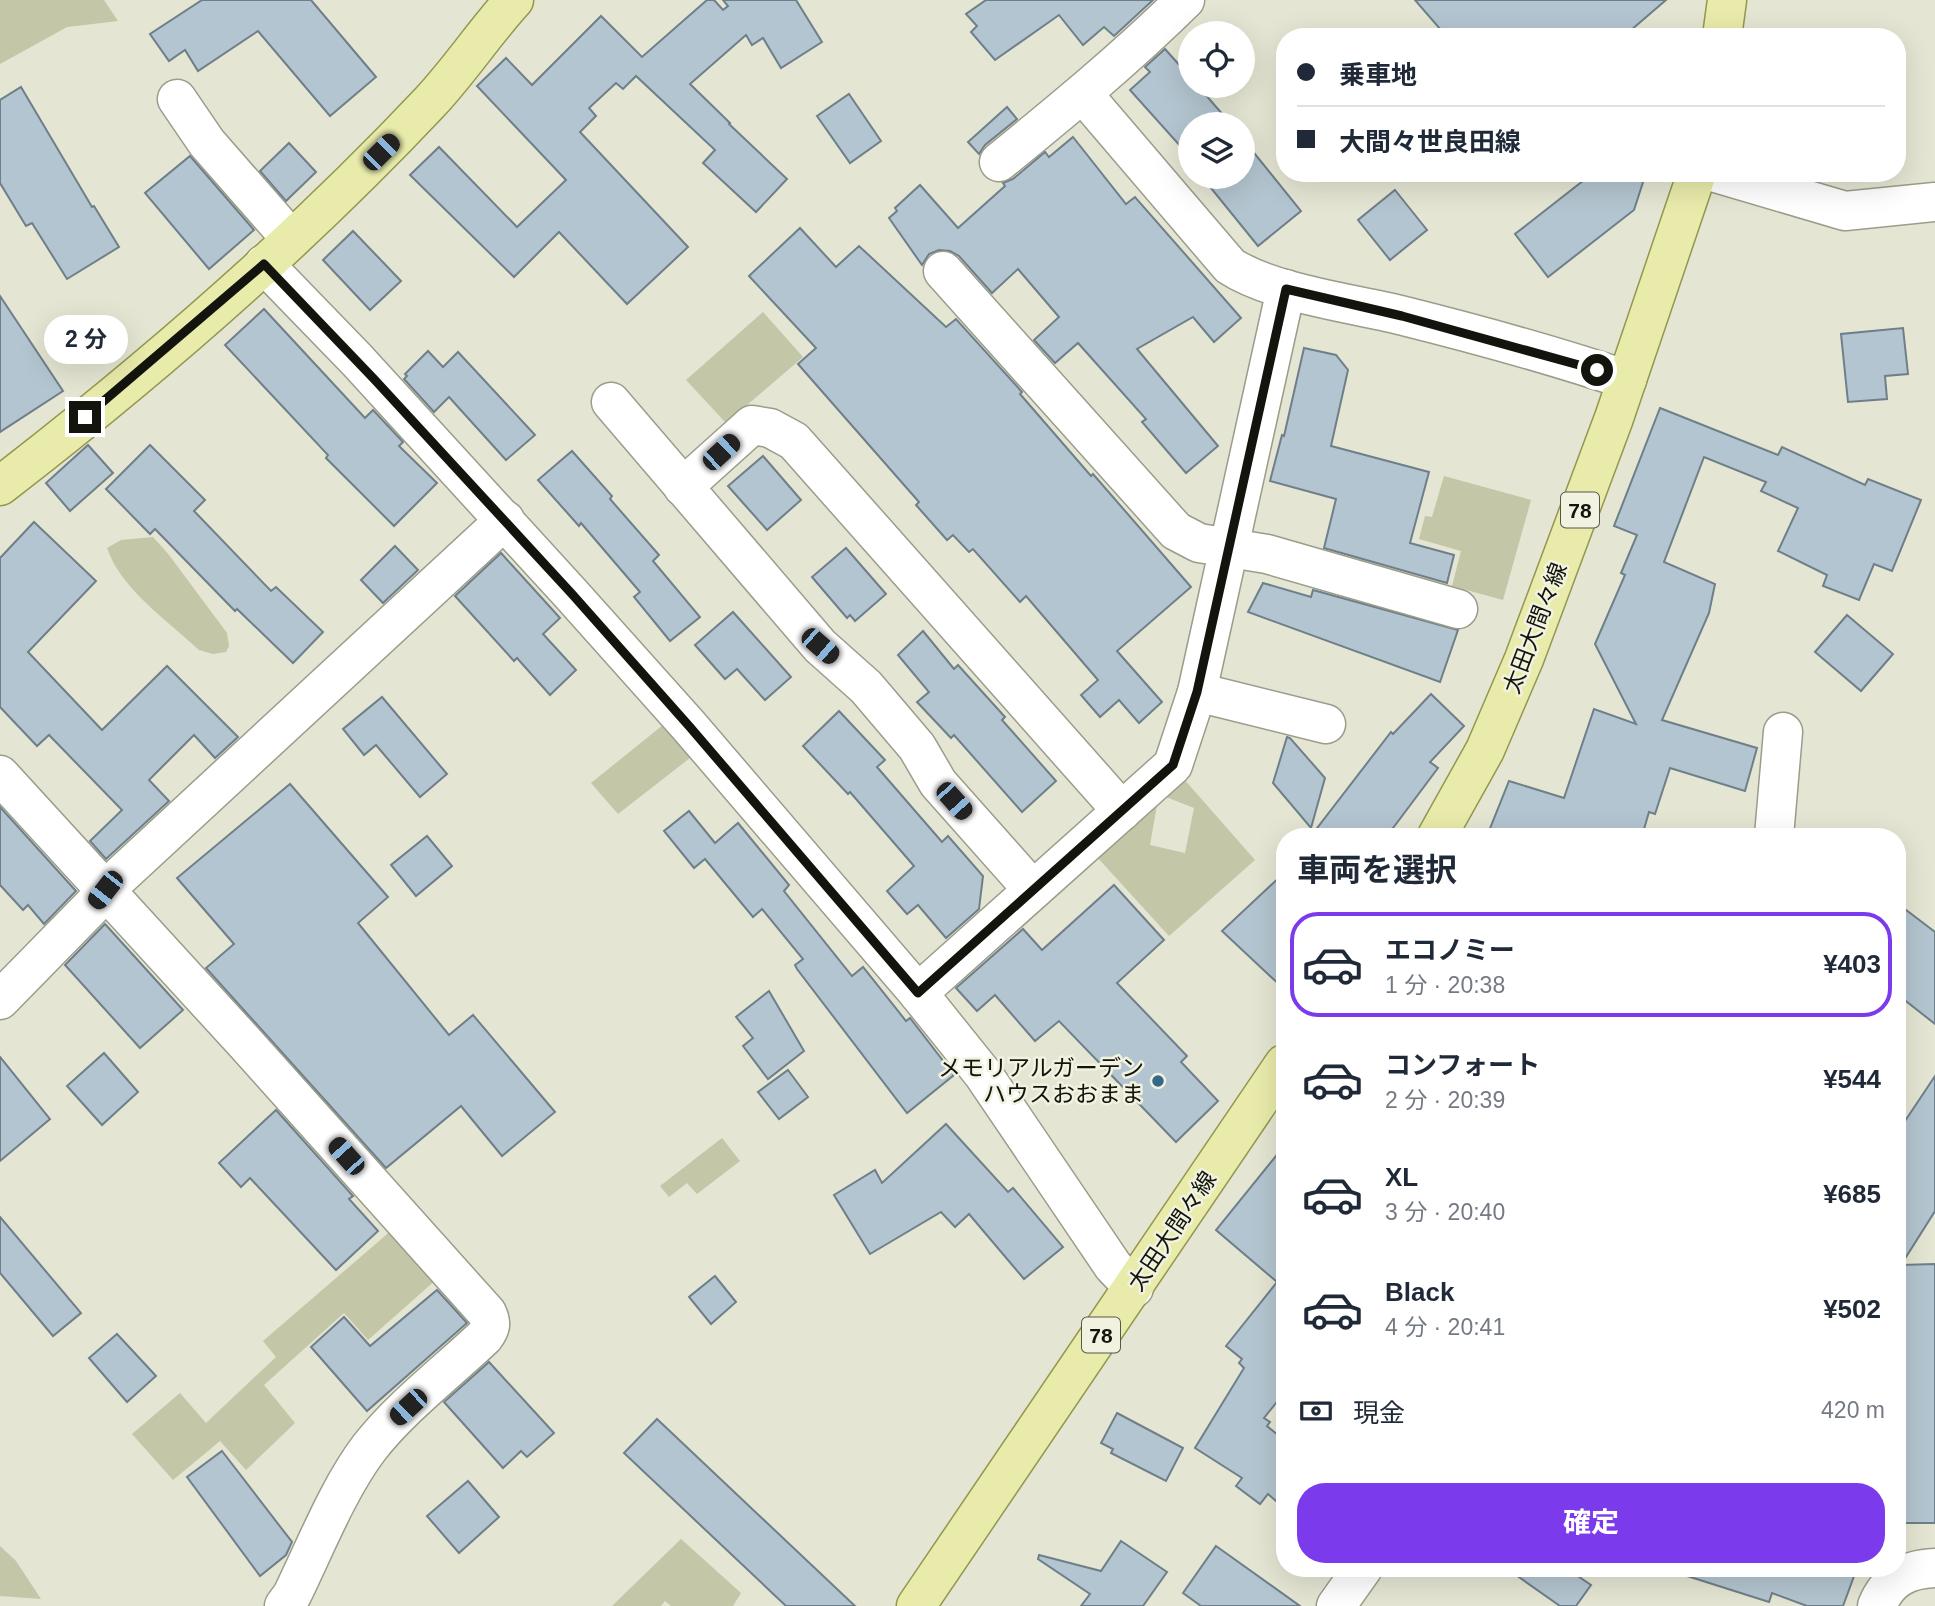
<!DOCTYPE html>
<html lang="ja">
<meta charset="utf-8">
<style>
body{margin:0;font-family:Arial,"Noto Sans JP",sans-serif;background:#f6f6f7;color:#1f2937;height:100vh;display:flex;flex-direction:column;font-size:26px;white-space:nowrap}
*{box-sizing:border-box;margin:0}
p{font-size:23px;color:#747a83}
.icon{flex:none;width:38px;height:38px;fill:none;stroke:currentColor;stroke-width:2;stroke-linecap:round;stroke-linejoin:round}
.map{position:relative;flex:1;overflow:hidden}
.panel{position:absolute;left:1276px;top:828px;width:630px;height:749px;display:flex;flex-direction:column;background:#fff;border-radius:28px;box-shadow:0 7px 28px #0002}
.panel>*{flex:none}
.banner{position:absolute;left:1276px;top:28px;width:630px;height:154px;border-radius:28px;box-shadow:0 7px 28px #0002;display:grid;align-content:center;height:154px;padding:0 21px;background:#fff}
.fabs{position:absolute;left:1178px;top:21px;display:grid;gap:14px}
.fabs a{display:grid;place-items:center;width:77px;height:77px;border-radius:50%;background:#fff;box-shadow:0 7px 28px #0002;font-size:35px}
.end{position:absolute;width:32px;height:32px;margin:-16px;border:9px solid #13140d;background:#fff;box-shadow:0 0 0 4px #fff}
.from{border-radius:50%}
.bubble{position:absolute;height:49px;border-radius:24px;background:#fff;box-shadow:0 7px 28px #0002;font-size:23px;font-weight:700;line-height:49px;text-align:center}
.car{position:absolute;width:21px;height:42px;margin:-21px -10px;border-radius:9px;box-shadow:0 0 5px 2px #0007;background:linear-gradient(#222 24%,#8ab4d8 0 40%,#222 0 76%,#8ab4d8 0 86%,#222 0)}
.banner b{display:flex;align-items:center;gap:24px;height:66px;font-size:26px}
.banner b+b{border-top:2px solid #e0e1e3}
.banner i{width:18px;height:18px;background:#1f2937}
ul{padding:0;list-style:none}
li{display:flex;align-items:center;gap:21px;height:105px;margin:0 14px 10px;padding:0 7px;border:4px solid transparent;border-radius:28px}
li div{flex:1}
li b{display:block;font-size:26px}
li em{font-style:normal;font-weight:700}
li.selected{border-color:#7c3aed}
li>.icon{width:63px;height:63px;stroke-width:1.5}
h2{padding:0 21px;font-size:32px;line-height:84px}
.pay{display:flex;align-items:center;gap:18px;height:77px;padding:0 21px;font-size:26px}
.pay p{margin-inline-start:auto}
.action{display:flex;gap:14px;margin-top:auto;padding:14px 21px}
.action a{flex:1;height:80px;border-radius:28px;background:#7c3aed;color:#fff;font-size:28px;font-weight:700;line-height:80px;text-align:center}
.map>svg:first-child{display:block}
</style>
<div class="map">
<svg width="1935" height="1606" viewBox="0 0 1935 1606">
<rect width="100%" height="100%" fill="#e4e5d2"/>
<g fill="#c3c6a7">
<polygon points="0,0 104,0 118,21 67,27 0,64"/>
<polygon points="763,312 803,357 726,423 686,380"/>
<polygon points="1444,476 1531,500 1503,600 1452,586 1461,551 1419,539 1425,516 1432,517"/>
<path d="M153,537L169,555L227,633L229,646L226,652L213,654L199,650C168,621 121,589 107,548L121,540Z"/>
<polygon points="668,721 695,754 618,814 591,783"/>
<polygon points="1183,778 1255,860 1169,936 1097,857 1157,805 1150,845 1185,853 1194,808 1166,797"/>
<polygon points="722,1138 740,1161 697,1194 687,1183 669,1197 660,1186"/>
<polygon points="393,1229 438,1278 368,1340 344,1313 264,1385 295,1423 246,1470 220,1441 173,1480 132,1434 180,1393 206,1423 276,1357 263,1341"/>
<polygon points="681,1539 741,1593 733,1606 671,1606 665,1601 661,1606 612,1606"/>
<polygon points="0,1546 16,1561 41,1599 0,1596"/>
</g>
<g fill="#b3c5d0" stroke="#6e7f89" stroke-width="2">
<polygon points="202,0 311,0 376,77 330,116 258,31 198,71 185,50 169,61 150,34"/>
<polygon points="707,0 714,0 723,10 728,6 723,0 796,0 822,42 781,68 763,38 752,45 746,35 690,84 730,123 729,124 787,179 756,212 703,163 715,150 636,76 623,89 616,83 589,108 596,116 580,132 688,247 627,304 559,232 514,277 410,175 439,147 517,227 566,180 477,86 506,58 532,85 601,16 642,57"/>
<polygon points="986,0 1153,0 1114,36 1104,27 1083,45 1059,15 995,60 971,32 977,26 966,14"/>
<polygon points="1415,0 1666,0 1623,37 1447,37"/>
<polygon points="1165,49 1190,77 1190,86 1198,86 1231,124 1190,124 1190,157 1130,90 1150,72 1145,67"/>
<polygon points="21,87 92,207 94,206 119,247 67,279 32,223 26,226 0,183 0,100"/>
<polygon points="849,94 881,141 850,163 817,116"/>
<polygon points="1007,107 1017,119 985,145 979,154 968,142"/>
<polygon points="1073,137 1126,204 1135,197 1241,318 1214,342 1193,317 1137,349 1218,446 1186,473 1142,422 1146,419 1078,343 1055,363 1034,340 1059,317 1018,269 992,293 959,256 950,251 939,250 929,254 922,265 889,218 897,211 895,208 920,185 958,228 1005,186 1003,183 1013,179 1045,152 1049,157"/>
<polygon points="1242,138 1301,211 1258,246 1202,177 1242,177"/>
<polygon points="289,143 316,172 286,201 260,171"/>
<polygon points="190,156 254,230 209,269 145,193"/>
<polygon points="1593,173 1646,173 1634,210 1548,277 1515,234"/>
<polygon points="1395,190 1427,230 1390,260 1358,220"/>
<polygon points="800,228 836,267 859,246 946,327 956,319 1022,392 1020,394 1091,476 1093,474 1191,587 1117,651 1162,702 1139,723 1119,700 1100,717 1081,695 1098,680 1026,596 1020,602 973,549 969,552 953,535 947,540 916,505 919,502 798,364 816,348 749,276"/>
<polygon points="353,231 401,281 370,310 323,260"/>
<polygon points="0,296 63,391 0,432"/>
<polygon points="264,309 365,418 373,410 403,442 399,446 437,483 394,526 326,458 328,455 225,345"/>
<polygon points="1903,328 1908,374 1885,376 1887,399 1848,402 1841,334"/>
<polygon points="1304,348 1336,355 1348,370 1331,446 1429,472 1410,543 1454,555 1447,583 1324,548 1336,499 1270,481 1282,435 1284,436"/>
<polygon points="428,351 443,367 458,352 535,435 506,460 449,397 434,412 404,379 407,376 405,374"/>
<polygon points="1660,408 1778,455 1782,447 1865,485 1868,479 1921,500 1892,571 1874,564 1859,600 1823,586 1827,575 1778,551 1798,508 1761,491 1766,482 1704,457 1664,562 1715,584 1709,613 1662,720 1757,748 1745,791 1670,768 1655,814 1649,812 1642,836 1487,836 1509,781 1564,798 1594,709 1636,724 1595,644 1625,575 1621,573 1637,535 1614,526"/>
<polygon points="88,445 113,473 70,511 46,483"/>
<polygon points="150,445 205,500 194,511 271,591 276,587 323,632 293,663 237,609 235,611 155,529 150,534 106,489"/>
<polygon points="572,451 612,496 610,499 659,555 653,561 700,617 670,641 634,597 640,592 581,523 579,526 538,480"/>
<polygon points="763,456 801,500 767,530 728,486"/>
<polygon points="34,522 96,581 28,652 102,730 167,666 238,737 215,758 194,735 149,780 169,801 106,859 90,841 122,810 49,735 37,746 0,707 0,558"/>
<polygon points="395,546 418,570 383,603 361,580"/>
<polygon points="846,548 886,594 855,621 850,615 847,618 812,577"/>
<polygon points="501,553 560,618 543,634 576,670 550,695 517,658 514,661 455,596"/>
<polygon points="1263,583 1311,597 1313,590 1458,630 1440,682 1248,612"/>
<polygon points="733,612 791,677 765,700 737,669 725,679 695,645"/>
<polygon points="1847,615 1893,654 1861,691 1815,652"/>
<polygon points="923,631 954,669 958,665 1005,717 1002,720 1056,781 1022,812 954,735 951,738 917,702 929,692 898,655"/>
<polygon points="1431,694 1464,726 1430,762 1438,768 1387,836 1311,836 1391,732 1393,734"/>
<polygon points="382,697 447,774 420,797 376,745 364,755 343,729"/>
<polygon points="839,711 885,760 877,767 942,842 948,836 983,876 979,909 946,938 918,905 907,914 887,891 914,866 850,792 848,794 803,746"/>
<polygon points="1287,737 1290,738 1325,778 1311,828 1273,783"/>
<polygon points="290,784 388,897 358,923 449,1035 473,1015 555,1112 502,1156 461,1106 386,1168 206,968 234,944 177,878"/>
<polygon points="0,807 76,891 44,924 28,905 23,910 0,885"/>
<polygon points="689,811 715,843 738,823 789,885 784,891 852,976 863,967 906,1021 910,1018 954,1075 907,1113 797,969 795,965 803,959 762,909 753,917 705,859 694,868 664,831"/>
<polygon points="427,836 452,866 416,896 391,865"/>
<polygon points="1284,873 1284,989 1222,931"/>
<polygon points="1114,885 1164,940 1117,983 1187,1056 1181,1062 1218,1101 1176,1142 1059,1021 1035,1041 995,995 977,1011 956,988 1023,929 1042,950"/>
<polygon points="1897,903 1935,932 1935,1024 1897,994"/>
<polygon points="105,924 183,1010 140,1048 65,965"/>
<polygon points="769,991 804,1051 768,1079 743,1046 753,1038 736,1017"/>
<polygon points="104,1053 138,1092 102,1125 67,1086"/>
<polygon points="0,1057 50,1119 0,1161"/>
<polygon points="788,1070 808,1097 779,1119 758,1092"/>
<polygon points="1935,1076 1935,1211 1901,1265 1935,1264 1935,1523 1897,1523 1897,1133"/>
<polygon points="276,1110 353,1196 349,1199 378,1231 336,1270 250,1178 241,1187 219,1163"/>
<polygon points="946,1124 1008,1192 1013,1188 1063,1247 1024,1279 969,1214 955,1227 941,1212 870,1254 834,1195 875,1170 882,1183"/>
<polygon points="1284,1146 1284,1393 1264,1418 1270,1422 1267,1426 1284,1440 1284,1508 1268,1494 1260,1504 1236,1486 1242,1478 1195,1448 1244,1368 1239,1363 1242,1359 1226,1346 1277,1282 1216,1230"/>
<polygon points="0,1217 81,1313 53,1336 0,1273"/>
<polygon points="715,1276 736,1302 711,1324 689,1297"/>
<polygon points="437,1290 467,1323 367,1411 311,1347 344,1317 370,1346"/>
<polygon points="117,1334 156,1376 127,1402 89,1358"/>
<polygon points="489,1362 554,1433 527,1457 521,1451 503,1468 444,1402"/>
<polygon points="1117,1413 1183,1448 1166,1481 1111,1453 1113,1449 1101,1443"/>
<polygon points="657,1419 855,1606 786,1606 624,1453"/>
<polygon points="222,1451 292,1542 286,1555 260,1576 187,1477"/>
<polygon points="468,1481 499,1517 459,1553 427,1516"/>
<polygon points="1121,1541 1167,1572 1143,1606 1081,1606 1090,1594 1038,1559 1039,1555 1101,1571"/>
<polygon points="1216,1546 1300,1606 1201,1606 1183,1593"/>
<polygon points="1506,1568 1566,1568 1591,1585 1576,1606 1560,1606"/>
<polygon points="1685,1568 1857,1568 1843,1606 1807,1606 1772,1593 1769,1602 1684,1575"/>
</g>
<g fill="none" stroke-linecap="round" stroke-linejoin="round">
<defs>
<g id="street">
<path d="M1083,94L1230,266C1271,293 1351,303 1400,315C1476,334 1553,355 1627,380"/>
<polyline points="177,99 207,143 291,239"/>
<path d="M999,162C1063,110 1126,58 1185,0"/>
<polyline points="1716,173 1845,211 1935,202"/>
<polyline points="264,264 357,360 571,594 689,726 918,993 983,1074 1113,1266 1134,1288"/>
<polyline points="943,271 1176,531 1199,543 1267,554 1458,609"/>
<polyline points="611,402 820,646 866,687 917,747 938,783 1033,890"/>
<polyline points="683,487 752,425 770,428 794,441 1122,811"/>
<polyline points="1197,692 1326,724"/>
<path d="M0,775L247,1045L487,1313C492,1323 491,1328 484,1337C447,1372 400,1408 369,1448C338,1489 315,1548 292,1595L284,1606"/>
<polyline points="1774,836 1783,732"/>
<polyline points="918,993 1173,765 1197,692 1286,289"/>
<polyline points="0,1000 93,905 105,890 505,520"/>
<polyline points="1336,1606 1363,1568"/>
<path d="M1877,1606C1888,1579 1907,1569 1935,1568"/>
</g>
<g id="primary">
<polyline points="1722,37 1727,0"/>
<path d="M0,486C149,371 300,240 430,102C460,70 484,33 514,0"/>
<polyline points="1437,836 1485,750 1524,659 1614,418 1697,173"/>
<polyline points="916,1606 1284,1064"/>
</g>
</defs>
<use href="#street" stroke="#9b9c8a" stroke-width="41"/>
<use href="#primary" stroke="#93974e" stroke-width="41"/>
<use href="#street" stroke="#fff" stroke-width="38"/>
<use href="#primary" stroke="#e8ebaa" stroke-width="38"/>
</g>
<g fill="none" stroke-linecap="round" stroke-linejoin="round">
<polyline stroke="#13140d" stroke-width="9" points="85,417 264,264 374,379 572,594 689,726 918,993 1173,765 1197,692 1286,289 1402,316 1597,370"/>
</g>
<circle fill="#346a86" stroke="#f1f3e0" stroke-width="2.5" cx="1158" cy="1081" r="7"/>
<g text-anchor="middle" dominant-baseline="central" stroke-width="5" stroke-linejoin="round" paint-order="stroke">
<g fill="#f1f3e0" stroke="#56574c" stroke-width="2">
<rect x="1561" y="492.5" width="38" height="35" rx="5"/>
<rect x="1082" y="1317.5" width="38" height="35" rx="5"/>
</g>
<g font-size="21" font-weight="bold" fill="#13140d">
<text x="1580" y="510">78</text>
<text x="1101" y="1335">78</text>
</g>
<g font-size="23" fill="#13140d" stroke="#f1f3e0">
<text transform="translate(1535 628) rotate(-69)">太田大間々線</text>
<text transform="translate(1172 1231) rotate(-56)">太田大間々線</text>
</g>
<g font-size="23" fill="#13140d" stroke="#f1f3e0" text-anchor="end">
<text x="1144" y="1068">メモリアルガーデン<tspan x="1144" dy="26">ハウスおおまま</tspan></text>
</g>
</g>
</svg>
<div class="fabs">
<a><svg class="icon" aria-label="locate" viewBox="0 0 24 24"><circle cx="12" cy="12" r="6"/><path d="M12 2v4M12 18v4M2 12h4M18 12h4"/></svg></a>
<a><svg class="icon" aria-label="layers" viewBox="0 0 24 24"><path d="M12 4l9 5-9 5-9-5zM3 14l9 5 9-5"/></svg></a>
</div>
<i class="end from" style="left:1597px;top:370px"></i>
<i class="end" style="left:85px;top:417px"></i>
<div class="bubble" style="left:44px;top:315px;width:84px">2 分</div>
<i class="car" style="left:381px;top:152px;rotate:45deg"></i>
<i class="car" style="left:721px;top:452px;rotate:47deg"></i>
<i class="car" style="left:820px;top:646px;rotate:131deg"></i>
<i class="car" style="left:954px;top:801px;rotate:138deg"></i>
<i class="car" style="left:105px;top:890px;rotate:218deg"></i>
<i class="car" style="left:346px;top:1156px;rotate:318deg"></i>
<i class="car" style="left:408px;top:1407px;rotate:227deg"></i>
<div class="banner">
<b><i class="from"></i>乗車地</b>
<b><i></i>大間々世良田線</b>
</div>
<section class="panel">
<h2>車両を選択</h2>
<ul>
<li class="selected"><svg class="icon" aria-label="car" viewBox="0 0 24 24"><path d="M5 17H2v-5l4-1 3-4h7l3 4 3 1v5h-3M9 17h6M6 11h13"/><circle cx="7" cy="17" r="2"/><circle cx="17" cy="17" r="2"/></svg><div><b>エコノミー</b><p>1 分 · 20:38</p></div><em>¥403</em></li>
<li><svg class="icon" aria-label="car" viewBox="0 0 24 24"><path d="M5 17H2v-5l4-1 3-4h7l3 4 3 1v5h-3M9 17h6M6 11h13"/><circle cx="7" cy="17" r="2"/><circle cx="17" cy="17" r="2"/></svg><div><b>コンフォート</b><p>2 分 · 20:39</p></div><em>¥544</em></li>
<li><svg class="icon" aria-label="car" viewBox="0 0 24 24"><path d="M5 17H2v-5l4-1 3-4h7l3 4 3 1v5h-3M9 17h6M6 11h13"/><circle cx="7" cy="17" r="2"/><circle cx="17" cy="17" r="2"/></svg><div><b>XL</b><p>3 分 · 20:40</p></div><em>¥685</em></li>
<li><svg class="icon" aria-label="car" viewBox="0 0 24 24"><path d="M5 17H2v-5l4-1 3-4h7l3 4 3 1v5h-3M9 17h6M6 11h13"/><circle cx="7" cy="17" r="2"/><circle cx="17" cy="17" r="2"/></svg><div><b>Black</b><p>4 分 · 20:41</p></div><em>¥502</em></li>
</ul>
<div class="pay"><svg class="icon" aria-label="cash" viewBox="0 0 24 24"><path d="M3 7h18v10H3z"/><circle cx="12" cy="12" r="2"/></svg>現金<p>420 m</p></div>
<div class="action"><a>確定</a></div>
</section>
</div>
